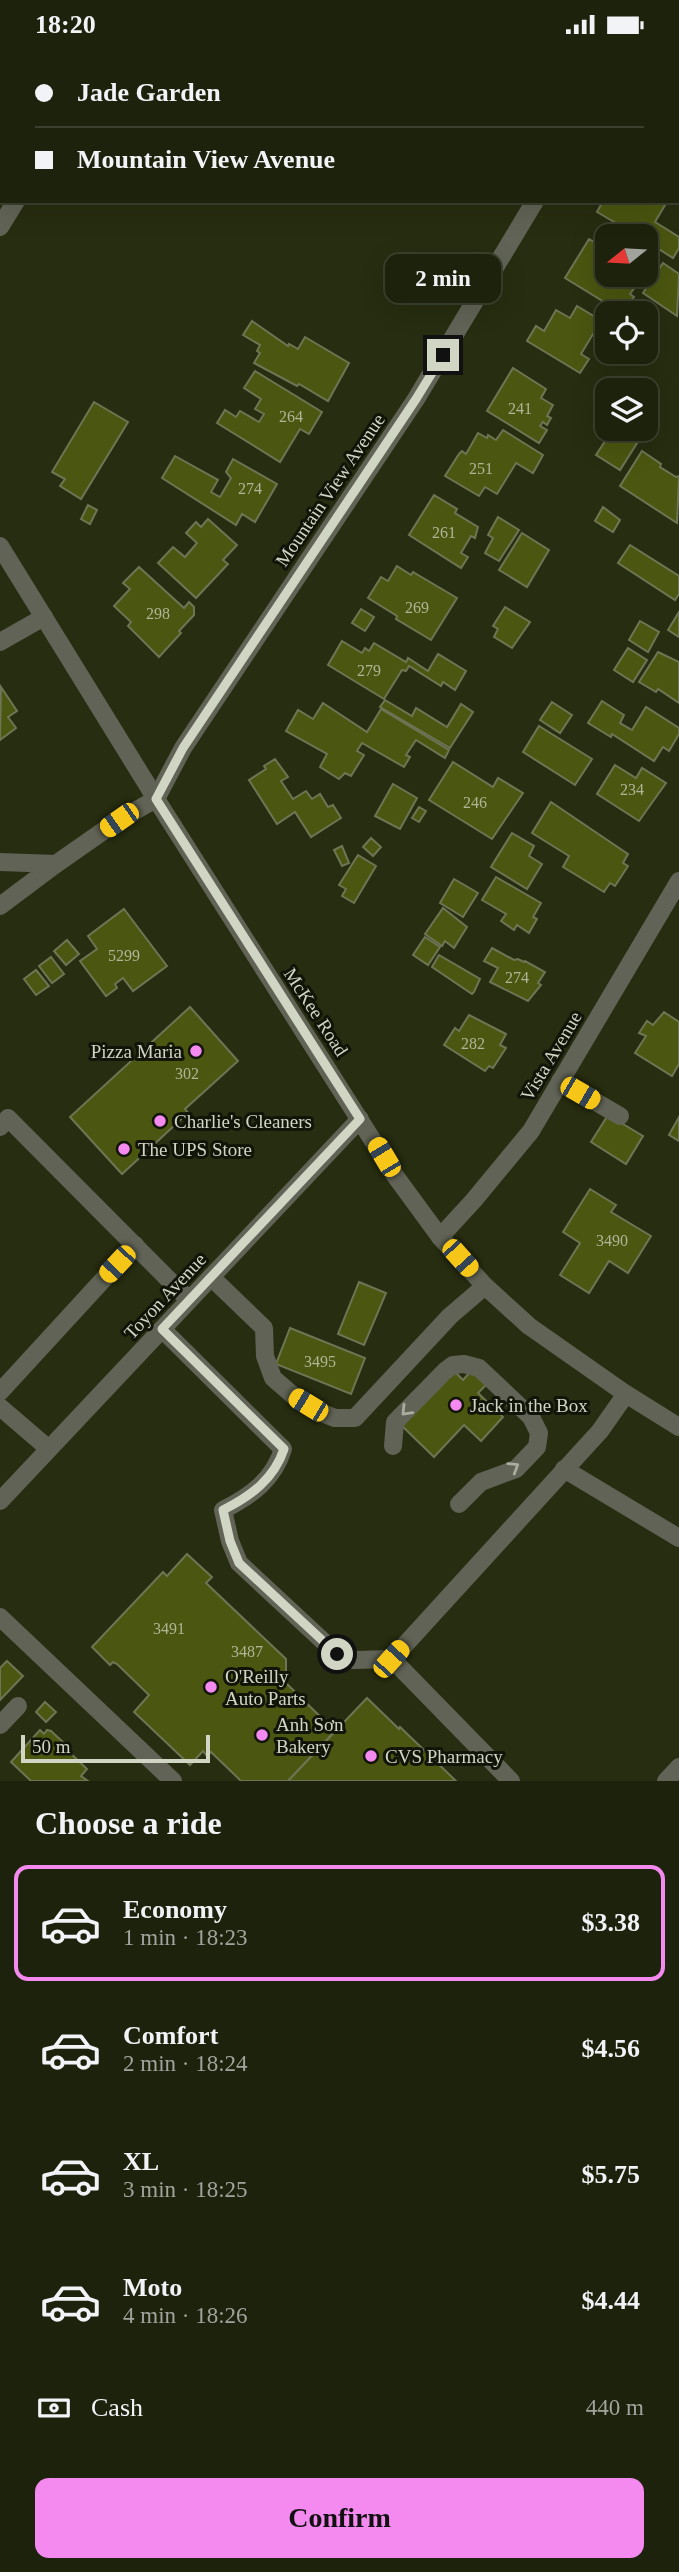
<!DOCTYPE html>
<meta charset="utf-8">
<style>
body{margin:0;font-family:"Times New Roman",serif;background:#252a15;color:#f1f3f6;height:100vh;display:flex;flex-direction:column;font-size:26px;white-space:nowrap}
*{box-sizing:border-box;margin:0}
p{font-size:23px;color:#a0a49d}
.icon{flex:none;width:38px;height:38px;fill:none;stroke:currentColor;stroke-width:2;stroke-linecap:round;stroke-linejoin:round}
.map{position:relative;height:1732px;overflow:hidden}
.sheet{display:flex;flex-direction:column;background:#1d220c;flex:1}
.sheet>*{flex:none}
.banner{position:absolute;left:0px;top:0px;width:679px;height:154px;box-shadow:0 7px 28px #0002,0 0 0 2px #3b3f2d;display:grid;align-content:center;height:154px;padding:0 35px;background:#1d220c}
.needle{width:46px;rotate:252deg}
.fabs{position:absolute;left:595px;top:175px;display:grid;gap:14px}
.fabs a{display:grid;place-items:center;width:63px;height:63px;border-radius:14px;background:#1d220c;box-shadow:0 7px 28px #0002,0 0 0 2px #3b3f2d;font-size:35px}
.scale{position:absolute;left:21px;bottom:18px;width:189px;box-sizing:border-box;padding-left:7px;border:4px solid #d1d5c4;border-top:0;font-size:19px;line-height:24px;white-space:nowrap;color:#d1d5c4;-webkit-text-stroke:5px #111408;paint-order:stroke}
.end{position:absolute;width:32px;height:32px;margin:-16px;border:9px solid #d1d5c4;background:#111;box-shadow:0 0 0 4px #111}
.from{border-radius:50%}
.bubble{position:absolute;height:49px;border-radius:14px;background:#1d220c;box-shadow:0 7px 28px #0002,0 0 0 2px #3b3f2d;font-size:23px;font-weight:700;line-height:49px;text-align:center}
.car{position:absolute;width:21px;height:42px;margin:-21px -10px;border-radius:9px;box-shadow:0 0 5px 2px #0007;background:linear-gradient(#f5c518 24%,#345 0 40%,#f5c518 0 76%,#345 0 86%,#f5c518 0)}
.banner b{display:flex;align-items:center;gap:24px;height:66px;font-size:26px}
.banner b+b{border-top:2px solid #3b3f2d}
.banner i{width:18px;height:18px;background:#f1f3f6}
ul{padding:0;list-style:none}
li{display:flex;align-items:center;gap:21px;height:116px;margin:0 14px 10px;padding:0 21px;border:4px solid transparent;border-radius:14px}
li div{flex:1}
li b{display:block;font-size:26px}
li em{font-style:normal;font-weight:700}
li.selected{border-color:#f489ef}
li>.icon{width:63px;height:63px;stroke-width:1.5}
h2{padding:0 35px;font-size:32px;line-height:84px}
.pay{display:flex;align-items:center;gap:18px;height:77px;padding:0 35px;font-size:26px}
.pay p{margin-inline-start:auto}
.action{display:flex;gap:14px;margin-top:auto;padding:14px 35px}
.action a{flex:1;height:80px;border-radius:14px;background:#f489ef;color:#111;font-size:28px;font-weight:700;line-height:80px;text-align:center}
.status{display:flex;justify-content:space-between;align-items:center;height:49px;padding:0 35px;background:#1d220c;direction:ltr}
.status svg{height:19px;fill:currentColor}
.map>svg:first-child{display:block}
</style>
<div class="status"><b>18:20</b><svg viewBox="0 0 49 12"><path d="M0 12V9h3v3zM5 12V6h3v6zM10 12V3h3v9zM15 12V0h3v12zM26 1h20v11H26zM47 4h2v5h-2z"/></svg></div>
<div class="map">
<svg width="679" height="1732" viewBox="0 0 679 1732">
<rect width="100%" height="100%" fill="#272d10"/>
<g fill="#4b5610" stroke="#6d7555" stroke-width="2">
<polygon points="677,78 679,79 679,127 677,126"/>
<polygon points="603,152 658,152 665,156 655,173 679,188 679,199 673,209 646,192 646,187 638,187 597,163"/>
<polygon points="589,190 607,201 607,226 634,226 630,233 626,230 625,232 635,238 630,245 634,248 632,251 646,259 643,264 615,264 607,259 609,256 565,229"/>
<polygon points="663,214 679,225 677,267 643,244"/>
<polygon points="577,257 607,275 607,302 598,297 602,290 593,285 581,305 589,310 580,324 527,292 536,277 544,282 556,261 570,269"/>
<polygon points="252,272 288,297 289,295 298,300 305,288 349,314 328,352 299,335 297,337 254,314 260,304 257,302 260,296 243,286"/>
<polygon points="513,319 546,340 541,349 553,356 547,367 551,369 547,376 543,373 540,377 547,381 539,394 487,362"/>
<polygon points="255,322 322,363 309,385 300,380 280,413 217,374 225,361 236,368 240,362 259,373 264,365 255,360 261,350 244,339"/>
<polygon points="94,353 128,373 81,450 60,437 65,430 52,423"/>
<polygon points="613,380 639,380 644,383 620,421 596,406"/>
<polygon points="503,381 543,406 533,424 516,414 497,445 485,438 479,447 445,427 459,405 462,402 466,405 478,384 487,389 488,386 496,391"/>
<polygon points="642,402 661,415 660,418 676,428 679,427 677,474 620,437"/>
<polygon points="175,407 218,431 211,443 220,448 231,429 226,423 233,410 277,435 255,473 242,465 236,476 162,429"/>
<polygon points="434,446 457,460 455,464 478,478 475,489 471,487 461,504 468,508 461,519 409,486"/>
<polygon points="88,456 97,461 90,475 81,470"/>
<polygon points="603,458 620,471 613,483 595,472"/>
<polygon points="498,468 519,481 499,512 485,504 493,489 488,486"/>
<polygon points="208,470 237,496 223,511 228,515 196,549 158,514 173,498 185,508 197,494 186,484 196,473 201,478"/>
<polygon points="522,484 549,501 527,538 499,521"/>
<polygon points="630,496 679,527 679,545 675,551 618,514"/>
<polygon points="397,517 411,526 413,523 457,549 431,591 396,570 397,567 368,549 381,528 388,532"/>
<polygon points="139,518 184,559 189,553 194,558 194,566 179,582 181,584 159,608 128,577 131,573 114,557 130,540 123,534"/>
<polygon points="505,558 530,573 512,599 494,588 498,580 493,577"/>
<polygon points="361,560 374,568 365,582 352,574"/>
<polygon points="679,563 679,588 668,581"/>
<polygon points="640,572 659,583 648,603 629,591"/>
<polygon points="342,592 362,604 365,599 369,602 374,594 406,613 408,609 428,622 438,605 466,622 455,641 443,633 441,637 409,617 406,622 402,621 384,650 328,616"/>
<polygon points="628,599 647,611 633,633 614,621"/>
<polygon points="658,603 679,613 679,654 658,640 656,643 639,633"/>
<polygon points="1,638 17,662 8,668 16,679 0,691"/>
<polygon points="385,651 412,667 416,659 447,678 461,655 473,663 450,699 380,658"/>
<polygon points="602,652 624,666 620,674 632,681 646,658 679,679 679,685 669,702 663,698 654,712 612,685 611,688 588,674"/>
<polygon points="552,653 572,666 560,684 540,671"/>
<polygon points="323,654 367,683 381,660 449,701 445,709 416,691 406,706 410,708 404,718 362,694 357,702 364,706 351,727 345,724 339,730 320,718 327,705 286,682 298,661 313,670"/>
<polygon points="539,677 592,710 575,736 523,703"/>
<polygon points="275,710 288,728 281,732 293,750 306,742 312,750 320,745 328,758 333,756 341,769 311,788 295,763 277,775 249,731 266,720 264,717"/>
<polygon points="453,713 493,738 498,729 523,744 492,790 429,751"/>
<polygon points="615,716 636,729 642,719 666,734 639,772 597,745"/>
<polygon points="393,735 417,749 400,780 375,767"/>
<polygon points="551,753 628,805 623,814 628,817 615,837 610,834 604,843 563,818 569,807 532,784"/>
<polygon points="419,758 426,762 419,773 412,769"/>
<polygon points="512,784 534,797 529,807 542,815 527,840 491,818"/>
<polygon points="371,789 381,798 373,807 363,798"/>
<polygon points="342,797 349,814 342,817 334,801"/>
<polygon points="358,806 376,817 354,854 342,847 346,840 339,836"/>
<polygon points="496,828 541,854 533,868 537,870 529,884 517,876 514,881 501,872 506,865 482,851"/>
<polygon points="454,830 478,844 463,868 440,854"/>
<polygon points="443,859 467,878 454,899 445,892 442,897 425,885"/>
<polygon points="124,860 167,917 133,942 123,929 115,935 117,939 106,947 80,912 97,900 88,887"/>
<polygon points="425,888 440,898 428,916 413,906"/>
<polygon points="67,891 79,905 66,916 54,902"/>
<polygon points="492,899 514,911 518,910 524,913 525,912 545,923 538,934 541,936 528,952 490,933 498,919 484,912"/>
<polygon points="439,906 480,930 474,943 472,945 432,918"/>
<polygon points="51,908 64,925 52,934 39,917"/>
<polygon points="36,921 49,937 36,946 24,930"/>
<polygon points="190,958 238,1012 185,1060 188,1064 122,1125 70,1068"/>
<polygon points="664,963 679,973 679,1015 672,1027 635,1004 646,987 639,984 647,972 653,976"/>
<polygon points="469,966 506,985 500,996 506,999 493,1019 489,1017 485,1022 444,996 455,979 459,982"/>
<polygon points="608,1066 643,1087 626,1115 591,1093"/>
<polygon points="679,1068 679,1092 669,1086"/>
<polygon points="590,1140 616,1156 611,1163 651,1187 628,1224 609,1212 589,1244 560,1226 580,1194 563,1183"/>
<polygon points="359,1233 386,1244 364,1296 338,1285"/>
<polygon points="290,1279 365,1309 351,1345 276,1315"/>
<polygon points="454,1322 463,1331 471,1322 486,1336 478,1344 503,1368 481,1392 464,1376 434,1408 402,1377"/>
<polygon points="187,1505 212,1528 206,1534 286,1610 286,1634 335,1682 288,1732 241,1732 211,1703 207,1707 203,1702 190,1716 134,1663 149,1646 117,1615 113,1613 110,1616 92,1598 163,1523 167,1527"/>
<polygon points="7,1612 23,1627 0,1651 0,1619"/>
<polygon points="367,1649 399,1680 400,1678 456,1732 288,1732"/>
<polygon points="45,1653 56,1663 46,1673 36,1663"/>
<polygon points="40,1681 44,1685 47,1681 51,1682 65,1695 63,1697 87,1720 81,1727 88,1732 31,1732 11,1713"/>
</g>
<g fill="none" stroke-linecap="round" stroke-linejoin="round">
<g stroke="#606355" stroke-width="18">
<polyline points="108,2 109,0"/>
<polyline points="620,2 620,0"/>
<polyline points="0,178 16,152"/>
<polyline points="0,497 156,750 396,1128 440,1188 485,1237 529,1277 626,1345 679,1378"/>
<polyline points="0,593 44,568"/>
<polyline points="0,813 56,815 0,857"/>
<polyline points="56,815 119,771 156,750 183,699 416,350 535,152"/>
<polyline points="560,1032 620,1067"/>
<polyline points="0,1078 8,1069 189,1251"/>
<polyline points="440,1188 474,1151 531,1082 679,832"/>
<polyline points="211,1228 264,1279 265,1307 273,1329 295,1348 322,1364 335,1369 355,1369 450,1267 485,1237"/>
<path d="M162,1280L283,1400C274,1430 251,1447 223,1461L230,1492L239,1514L337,1605L354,1611L392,1610L600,1382L626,1345"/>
<polyline points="0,1343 135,1196"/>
<polyline points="0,1358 49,1400"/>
<polyline points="393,1397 395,1373 445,1322 453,1316 464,1315 479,1319 531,1368 539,1384 537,1398 516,1420 481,1433 459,1455"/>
<polyline points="564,1420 679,1489"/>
<polyline points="0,1452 360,1070"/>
<polyline points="0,1568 173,1732"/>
<polyline points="392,1610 511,1732"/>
<polyline points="0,1676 18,1657"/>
<polyline points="666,1732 679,1718"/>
</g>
</g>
<defs><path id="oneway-chevron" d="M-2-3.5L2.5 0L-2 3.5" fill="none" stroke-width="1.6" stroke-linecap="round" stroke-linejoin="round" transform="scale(1.75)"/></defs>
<g stroke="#a9ad9d">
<use href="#oneway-chevron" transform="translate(406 1362) rotate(134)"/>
<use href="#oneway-chevron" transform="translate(514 1418) rotate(-32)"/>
</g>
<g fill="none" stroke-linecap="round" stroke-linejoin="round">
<path stroke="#d1d5c4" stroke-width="9" d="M337,1605L239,1514L230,1492L223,1461C251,1447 274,1430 284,1400L162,1280L360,1070L156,750L183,699L416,350L443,306"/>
</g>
<g fill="#f489ef" stroke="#111408" stroke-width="2.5">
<circle cx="196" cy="1002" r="7"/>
<circle cx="160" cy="1072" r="7"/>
<circle cx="124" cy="1100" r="7"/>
<circle cx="456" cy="1356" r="7"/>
<circle cx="211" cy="1638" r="7"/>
<circle cx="262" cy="1686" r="7"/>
<circle cx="371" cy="1707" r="7"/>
</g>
<g text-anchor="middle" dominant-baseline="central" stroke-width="6" stroke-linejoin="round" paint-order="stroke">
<g font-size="16" fill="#b0b597">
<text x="520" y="359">241</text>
<text x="291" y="367">264</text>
<text x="481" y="419">251</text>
<text x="250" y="439">274</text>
<text x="444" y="483">261</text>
<text x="417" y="558">269</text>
<text x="158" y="564">298</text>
<text x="369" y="621">279</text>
<text x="632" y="740">234</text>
<text x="475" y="753">246</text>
<text x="124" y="906">5299</text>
<text x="517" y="928">274</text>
<text x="473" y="994">282</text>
<text x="187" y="1024">302</text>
<text x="612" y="1191">3490</text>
<text x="320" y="1312">3495</text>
<text x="169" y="1579">3491</text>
<text x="247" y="1602">3487</text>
</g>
<g font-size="19" fill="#d1d5c4" stroke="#111408">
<text transform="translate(330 441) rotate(-56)">Mountain View Avenue</text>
<text transform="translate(316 963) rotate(57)">McKee Road</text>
<text transform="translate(551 1007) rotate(-59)">Vista Avenue</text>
<text transform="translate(165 1247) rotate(-47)">Toyon Avenue</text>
</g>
<g font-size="19" fill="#d1d5c4" stroke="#111408" text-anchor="start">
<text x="182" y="1002" text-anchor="end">Pizza Maria</text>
<text x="174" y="1072">Charlie's Cleaners</text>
<text x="138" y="1100">The UPS Store</text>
<text x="470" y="1356">Jack in the Box</text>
<text x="225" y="1627">O'Reilly<tspan x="225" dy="22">Auto Parts</tspan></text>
<text x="276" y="1675">Anh Sơn<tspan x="276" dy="22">Bakery</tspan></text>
<text x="385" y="1707">CVS Pharmacy</text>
</g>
</g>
</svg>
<div class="fabs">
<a><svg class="needle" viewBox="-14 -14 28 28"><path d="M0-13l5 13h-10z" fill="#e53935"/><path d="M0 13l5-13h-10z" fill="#a0a49d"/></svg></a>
<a><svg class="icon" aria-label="locate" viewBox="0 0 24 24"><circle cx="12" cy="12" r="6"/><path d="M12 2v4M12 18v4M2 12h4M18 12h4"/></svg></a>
<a><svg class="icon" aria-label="layers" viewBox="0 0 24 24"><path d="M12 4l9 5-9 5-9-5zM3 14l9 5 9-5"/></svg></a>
</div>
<div class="scale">50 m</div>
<i class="end from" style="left:337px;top:1605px"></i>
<i class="end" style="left:443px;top:306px"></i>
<div class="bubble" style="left:385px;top:205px;width:116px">2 min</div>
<i class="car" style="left:119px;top:771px;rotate:235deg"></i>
<i class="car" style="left:580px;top:1044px;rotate:120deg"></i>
<i class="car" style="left:384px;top:1108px;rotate:329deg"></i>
<i class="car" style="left:460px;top:1209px;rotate:138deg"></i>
<i class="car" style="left:117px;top:1215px;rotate:223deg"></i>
<i class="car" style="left:308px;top:1356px;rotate:301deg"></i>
<i class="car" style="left:391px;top:1610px;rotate:42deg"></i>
<div class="banner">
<b><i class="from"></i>Jade Garden</b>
<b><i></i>Mountain View Avenue</b>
</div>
</div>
<section class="sheet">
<h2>Choose a ride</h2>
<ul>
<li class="selected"><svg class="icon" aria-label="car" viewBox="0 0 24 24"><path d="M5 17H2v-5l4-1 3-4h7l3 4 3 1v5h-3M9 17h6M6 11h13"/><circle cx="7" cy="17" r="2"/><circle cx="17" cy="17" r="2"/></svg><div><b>Economy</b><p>1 min · 18:23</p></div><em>$3.38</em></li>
<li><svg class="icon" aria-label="car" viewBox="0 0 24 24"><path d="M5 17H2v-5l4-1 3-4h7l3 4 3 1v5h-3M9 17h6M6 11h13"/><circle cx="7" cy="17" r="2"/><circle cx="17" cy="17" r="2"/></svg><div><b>Comfort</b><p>2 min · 18:24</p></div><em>$4.56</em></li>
<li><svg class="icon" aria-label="car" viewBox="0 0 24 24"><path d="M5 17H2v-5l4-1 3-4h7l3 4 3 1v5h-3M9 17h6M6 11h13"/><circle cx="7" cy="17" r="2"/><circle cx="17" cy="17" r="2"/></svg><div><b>XL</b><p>3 min · 18:25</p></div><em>$5.75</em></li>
<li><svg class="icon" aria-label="car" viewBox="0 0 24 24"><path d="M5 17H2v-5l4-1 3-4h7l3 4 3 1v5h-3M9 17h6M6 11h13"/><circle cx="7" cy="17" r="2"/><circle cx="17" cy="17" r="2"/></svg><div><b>Moto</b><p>4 min · 18:26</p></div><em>$4.44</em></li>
</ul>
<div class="pay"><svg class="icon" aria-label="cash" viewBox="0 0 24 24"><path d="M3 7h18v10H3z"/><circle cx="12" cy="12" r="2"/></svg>Cash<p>440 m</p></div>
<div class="action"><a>Confirm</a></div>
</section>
